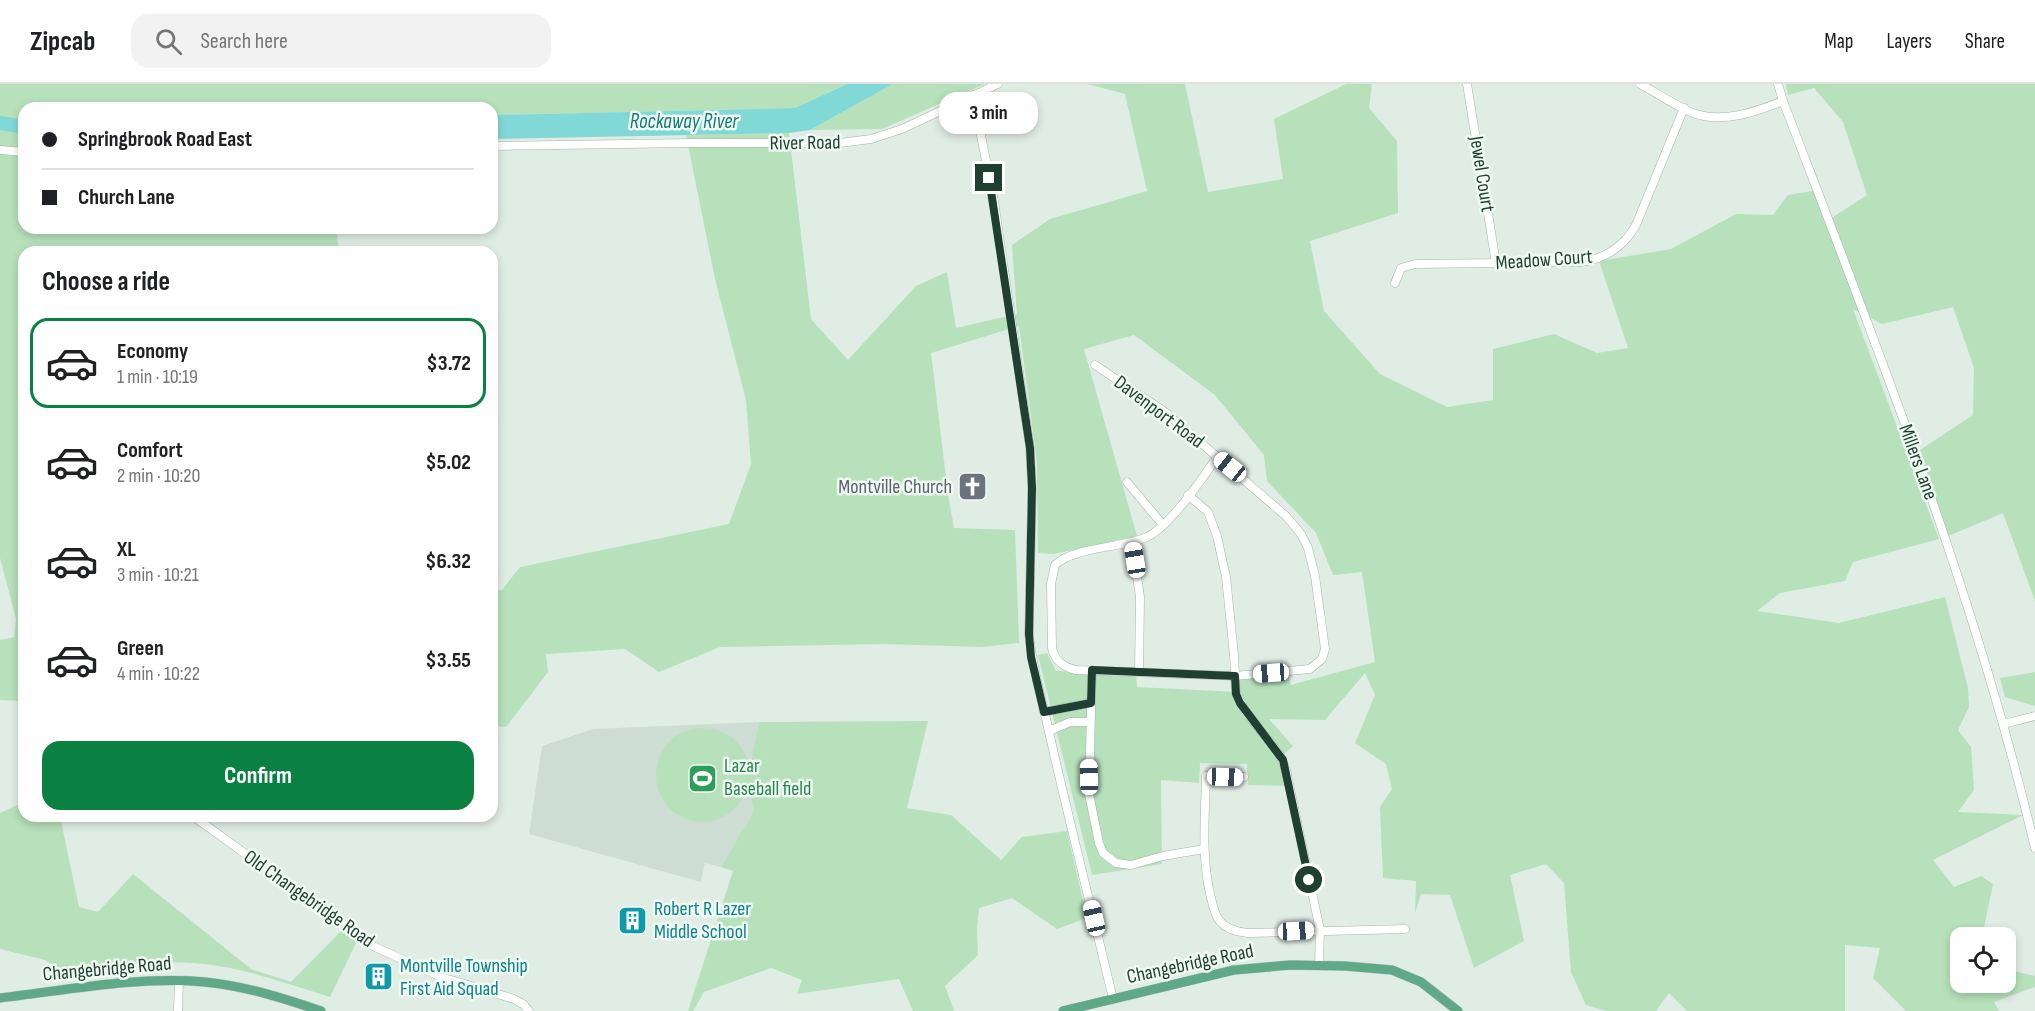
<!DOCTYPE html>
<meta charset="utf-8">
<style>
body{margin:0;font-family:"Sofia Sans Condensed",sans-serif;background:#f2f2f2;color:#202124;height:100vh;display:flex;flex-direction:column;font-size:22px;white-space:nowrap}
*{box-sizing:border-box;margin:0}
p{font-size:20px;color:#757577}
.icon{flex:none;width:33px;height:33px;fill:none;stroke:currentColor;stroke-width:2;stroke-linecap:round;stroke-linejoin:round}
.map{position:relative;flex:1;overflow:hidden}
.drawer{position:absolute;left:18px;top:162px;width:480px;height:576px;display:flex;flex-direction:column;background:#fff;border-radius:18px;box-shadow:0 3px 9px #0003}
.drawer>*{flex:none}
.top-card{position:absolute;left:18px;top:18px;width:480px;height:132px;border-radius:18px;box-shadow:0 3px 9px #0003;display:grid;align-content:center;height:132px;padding:0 24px;background:#fff}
.fabs{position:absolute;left:1950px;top:843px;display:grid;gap:12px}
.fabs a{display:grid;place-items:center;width:66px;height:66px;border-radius:12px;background:#fff;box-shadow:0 3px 9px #0003;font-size:30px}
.end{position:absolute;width:27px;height:27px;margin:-14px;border:8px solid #1e3f31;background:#fff;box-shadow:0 0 0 3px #fff}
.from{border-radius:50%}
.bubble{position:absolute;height:42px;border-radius:18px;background:#fff;box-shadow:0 3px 9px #0003;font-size:20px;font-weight:700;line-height:42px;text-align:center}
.car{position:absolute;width:18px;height:36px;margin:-18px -9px;border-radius:8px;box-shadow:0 0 4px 2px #0007;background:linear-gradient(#fff 24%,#345 0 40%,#fff 0 76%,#345 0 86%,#fff 0)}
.top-card b{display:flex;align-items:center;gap:21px;height:57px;font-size:22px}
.top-card b+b{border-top:2px solid #e0e0e0}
.top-card i{width:15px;height:15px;background:#202124}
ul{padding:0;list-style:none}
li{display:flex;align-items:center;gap:18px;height:90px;margin:0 12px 9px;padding:0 12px;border:3px solid transparent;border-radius:18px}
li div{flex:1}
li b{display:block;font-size:22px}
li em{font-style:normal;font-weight:700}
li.active{border-color:#0b8043}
li>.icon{width:54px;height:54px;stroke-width:1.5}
h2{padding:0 24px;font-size:27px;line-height:72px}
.primary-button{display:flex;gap:12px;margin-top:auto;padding:12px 24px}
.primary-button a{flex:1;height:69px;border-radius:18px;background:#0b8043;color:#fff;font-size:24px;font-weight:700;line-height:69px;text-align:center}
header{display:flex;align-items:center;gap:36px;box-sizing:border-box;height:84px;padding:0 30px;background:#fff;border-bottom:2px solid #e0e0e0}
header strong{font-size:28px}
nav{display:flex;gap:33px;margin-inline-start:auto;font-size:21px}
.search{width:420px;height:54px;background:#f2f2f2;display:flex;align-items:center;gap:15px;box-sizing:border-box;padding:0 21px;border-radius:18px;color:#757577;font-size:22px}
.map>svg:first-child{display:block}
</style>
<header>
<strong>Zipcab</strong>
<div class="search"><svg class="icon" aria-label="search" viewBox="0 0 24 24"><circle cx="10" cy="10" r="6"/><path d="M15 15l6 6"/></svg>Search here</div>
<nav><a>Map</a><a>Layers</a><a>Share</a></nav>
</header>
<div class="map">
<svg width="2035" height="927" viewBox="0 0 2035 927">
<rect width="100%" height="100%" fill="#e0ede5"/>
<polygon fill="#ceddd3" points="759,638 750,690 753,728 721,783 705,779 701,798 529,750 542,662 593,645"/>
<g fill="#b6e1ba">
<polygon points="0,0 847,0 795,24 492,31 492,24 24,24 24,144 336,144 339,168 24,168 24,617 0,616 0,556 14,553 16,535 0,474"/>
<polygon points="893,0 985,0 882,45 810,46"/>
<polygon points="1087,0 1185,0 1208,108 1283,95 1274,35 1346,0 1372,0 1369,24 1397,57 1398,129 1310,157 1324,227 1380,290 1447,323 1493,316 1493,265 1554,250 1597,269 1628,264 1599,177 1671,165 1736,130 1773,131 1788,111 1818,106 1830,135 1867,111 1843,38 1814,4 1788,11 1786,0 2035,0 2035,517 2003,429 1948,452 1920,366 1973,331 1974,284 1953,223 1882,240 1853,225 1939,455 1853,478 1845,497 1780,509 1757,527 1839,539 1945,513 1968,604 1969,623 1958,646 1971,663 1974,706 1958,728 2023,731 1933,776 1954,803 1981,792 1993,800 1982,853 1960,854 1960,898 2006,898 2006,885 2035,892 2035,903 1994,918 1999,927 1906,927 1873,894 1880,864 1845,861 1845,927 1687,927 1669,909 1656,927 1606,927 1586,921 1571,888 1564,799 1546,780 1510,791 1524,857 1474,884 1450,811 1421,810 1415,829 1416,797 1383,794 1380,723 1392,705 1386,680 1355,659 1375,611 1365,589 1325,636 1269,635 1293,662 1281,673 1291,702 1248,701 1247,680 1200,679 1199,699 1161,696 1162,780 1092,791 1038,571 1047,569 1056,587 1136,590 1137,603 1238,608 1238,591 1288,590 1291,601 1375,578 1362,488 1333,491 1316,449 1267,397 1264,371 1215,311 1134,251 1084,265 1137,452 1053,470 1038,469 1037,379 1019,242 931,269 948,410 954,444 1015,446 1019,559 981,563 885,560 720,563 659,588 625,565 546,570 548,588 506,643 492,642 492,508 502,506 520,483 729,440 751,380 746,316 715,195 686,51 789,49 811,235 848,276 916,202 947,188 956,244 1017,230 1012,161 1050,135 1147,107 1125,10"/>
<polygon points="2035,588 2035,622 2005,613 2000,594"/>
<path d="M928,637L907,724L951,731L1001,776L1022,753L1067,747L1087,834L1057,845L1012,814L979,824L977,843L978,871L945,902L954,927H913L899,895L797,910L802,896L771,884L704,908L693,927H688L733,787L721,783L753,728L750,698C730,766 642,739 658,677C661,666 670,654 681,649C704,638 732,645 744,668C747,673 749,680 750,685L759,638Z"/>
<path d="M24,718V732H60L79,823L98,828L133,790L251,885L291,898L345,843L359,853L330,913C285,899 240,882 193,879C156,876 119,882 83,886L82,884L64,888L45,876L0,865V729Z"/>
</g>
<polygon fill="#81d9d7" points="847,0 893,0 810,46 789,49 492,55 492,31 795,24"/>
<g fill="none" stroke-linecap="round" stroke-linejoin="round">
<polyline stroke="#81d9d7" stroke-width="14" points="0,39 24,43"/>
<defs>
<g id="minor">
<polyline points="1467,0 1496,179"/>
<path d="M1640,0C1657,9 1674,21 1693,29C1722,40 1755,28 1783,17"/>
<path d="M1778,0L1783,17C1877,263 1975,508 2035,764"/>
<path d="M973,11L994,117L1030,364L1032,404L1029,550C1032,584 1042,615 1049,648C1069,737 1092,826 1113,915"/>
<polyline points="492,62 691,59 840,59 871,55 902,45 998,0"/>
<polyline points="0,66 24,68"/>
<path d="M1395,199L1401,184L1415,180L1581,178C1605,175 1624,162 1636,141L1684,24"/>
<path d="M1095,281L1165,328L1287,433L1301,450L1308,464L1315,492L1325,565L1322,575L1310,585L1235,592L1076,586C1063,583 1055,577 1052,564L1051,500L1055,481C1073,463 1122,464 1147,453C1170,442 1202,395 1217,373"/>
<polyline points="1127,398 1163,441"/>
<polyline points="1188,411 1208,428 1217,452 1226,493 1234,571 1236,610 1246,628 1280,671 1286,686 1320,846 1319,881"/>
<polyline points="1132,458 1140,513 1139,588"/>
<polyline points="1092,586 1089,710 1099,759 1103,769 1116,779 1131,781 1163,772 1204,765"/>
<polyline points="23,626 24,626"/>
<polyline points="1044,628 1091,619"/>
<polyline points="2003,640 2035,632"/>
<polyline points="1049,647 1070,638 1090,638"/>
<path d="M1244,693L1206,692C1205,734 1201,773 1211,814C1213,821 1214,829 1219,836C1226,845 1237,848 1248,849L1405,845"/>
<polyline points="193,732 373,862 441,893 514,915 523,920 529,927"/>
<polyline points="178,927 179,897"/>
</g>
<g id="major">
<path d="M0,914C68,906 137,892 205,898C245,902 283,914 321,927"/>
<polyline points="1063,927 1234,886 1290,881 1345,882 1392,886 1421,898 1458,927"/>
</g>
</defs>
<use href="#minor" stroke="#a2b5ab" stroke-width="9"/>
<use href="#major" stroke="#c0c9c5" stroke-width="10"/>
<use href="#minor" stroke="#fff" stroke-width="8"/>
<use href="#major" stroke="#5fa888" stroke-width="9"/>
</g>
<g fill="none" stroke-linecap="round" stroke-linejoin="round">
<polyline stroke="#1e3f31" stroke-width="8" points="989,94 1030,364 1032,404 1029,550 1031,573 1044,628 1091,619 1092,586 1235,592 1236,610 1240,619 1283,676 1309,796"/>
</g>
<defs>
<symbol id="church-square" viewBox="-11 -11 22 22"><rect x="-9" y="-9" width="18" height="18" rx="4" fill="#6b7280" stroke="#f1f9f3"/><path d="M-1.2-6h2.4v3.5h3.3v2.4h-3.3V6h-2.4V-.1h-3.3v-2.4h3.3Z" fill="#fff"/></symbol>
<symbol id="stadium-square" viewBox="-11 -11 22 22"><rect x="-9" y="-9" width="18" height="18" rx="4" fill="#2e9e5b" stroke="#f1f9f3"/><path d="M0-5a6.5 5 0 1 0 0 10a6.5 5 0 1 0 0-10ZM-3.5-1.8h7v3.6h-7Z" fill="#fff"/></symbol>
<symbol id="building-square" viewBox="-11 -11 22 22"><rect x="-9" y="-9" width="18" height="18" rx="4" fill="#0f9aa8" stroke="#f1f9f3"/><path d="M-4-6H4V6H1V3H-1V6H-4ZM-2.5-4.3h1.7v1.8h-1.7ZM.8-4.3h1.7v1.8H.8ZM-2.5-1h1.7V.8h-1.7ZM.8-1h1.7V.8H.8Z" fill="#fff"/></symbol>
</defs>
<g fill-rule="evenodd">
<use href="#church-square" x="956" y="386" width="33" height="33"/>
<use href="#stadium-square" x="686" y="678" width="33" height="33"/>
<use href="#building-square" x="616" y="820" width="33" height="33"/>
<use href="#building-square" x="362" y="876" width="33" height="33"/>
</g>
<g text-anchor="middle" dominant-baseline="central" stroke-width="5" stroke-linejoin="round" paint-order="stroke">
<g font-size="20" fill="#1e3f31" stroke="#f1f9f3">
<text transform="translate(805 59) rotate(-1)">River Road</text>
<text transform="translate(1482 90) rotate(81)">Jewel Court</text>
<text transform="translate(1544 176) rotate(-4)">Meadow Court</text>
<text transform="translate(1159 328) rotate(37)">Davenport Road</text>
<text transform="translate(1918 378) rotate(70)">Millers Lane</text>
<text transform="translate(309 815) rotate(35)">Old Changebridge Road</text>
<text transform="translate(1190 880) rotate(-12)">Changebridge Road</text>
<text transform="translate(107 885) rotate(-5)">Changebridge Road</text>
</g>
<g font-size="20" fill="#5b616d" stroke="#f1f9f3" text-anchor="end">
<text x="952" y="403">Montville Church</text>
</g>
<g font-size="20" fill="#27864d" stroke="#f1f9f3" text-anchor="start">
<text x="724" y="682">Lazar<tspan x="724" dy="23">Baseball field</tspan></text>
</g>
<g font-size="20" fill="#0d838f" stroke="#f1f9f3" text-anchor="start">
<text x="654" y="825">Robert R Lazer<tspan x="654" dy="23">Middle School</tspan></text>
<text x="400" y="882">Montville Township<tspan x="400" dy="23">First Aid Squad</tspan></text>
</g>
<g font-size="21" font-style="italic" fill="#117c7b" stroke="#f1f9f3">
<text x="684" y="37">Rockaway River</text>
</g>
</g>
</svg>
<div class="fabs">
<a><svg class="icon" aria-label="locate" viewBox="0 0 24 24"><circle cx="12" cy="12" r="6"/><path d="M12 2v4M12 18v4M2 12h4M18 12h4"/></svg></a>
</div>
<i class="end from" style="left:1309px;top:796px"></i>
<i class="end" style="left:989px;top:94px"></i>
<div class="bubble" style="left:939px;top:8px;width:99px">3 min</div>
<i class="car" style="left:1230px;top:383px;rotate:309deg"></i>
<i class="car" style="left:1135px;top:476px;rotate:351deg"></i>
<i class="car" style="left:1271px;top:589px;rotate:266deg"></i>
<i class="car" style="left:1089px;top:693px;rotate:359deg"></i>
<i class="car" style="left:1225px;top:693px;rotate:92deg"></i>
<i class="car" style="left:1094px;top:834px;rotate:347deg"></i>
<i class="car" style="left:1296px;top:847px;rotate:87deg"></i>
<div class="top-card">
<b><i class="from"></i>Springbrook Road East</b>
<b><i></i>Church Lane</b>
</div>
<section class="drawer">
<h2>Choose a ride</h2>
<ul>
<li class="active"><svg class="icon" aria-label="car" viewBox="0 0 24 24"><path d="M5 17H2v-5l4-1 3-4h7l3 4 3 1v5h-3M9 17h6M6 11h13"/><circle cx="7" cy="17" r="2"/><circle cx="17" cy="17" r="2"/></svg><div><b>Economy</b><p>1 min · 10:19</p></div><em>$3.72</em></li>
<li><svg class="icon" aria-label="car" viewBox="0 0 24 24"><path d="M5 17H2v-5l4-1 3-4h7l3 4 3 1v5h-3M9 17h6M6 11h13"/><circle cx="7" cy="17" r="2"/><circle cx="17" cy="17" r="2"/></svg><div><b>Comfort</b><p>2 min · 10:20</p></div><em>$5.02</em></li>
<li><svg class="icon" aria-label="car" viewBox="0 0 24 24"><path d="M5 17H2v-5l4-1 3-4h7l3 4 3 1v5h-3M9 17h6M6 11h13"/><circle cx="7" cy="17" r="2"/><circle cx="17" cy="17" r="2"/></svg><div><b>XL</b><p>3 min · 10:21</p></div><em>$6.32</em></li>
<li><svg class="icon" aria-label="car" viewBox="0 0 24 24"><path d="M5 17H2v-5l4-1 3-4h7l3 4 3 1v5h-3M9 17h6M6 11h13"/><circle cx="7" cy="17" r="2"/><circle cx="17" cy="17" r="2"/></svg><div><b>Green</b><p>4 min · 10:22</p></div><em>$3.55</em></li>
</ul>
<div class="primary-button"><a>Confirm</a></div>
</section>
</div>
